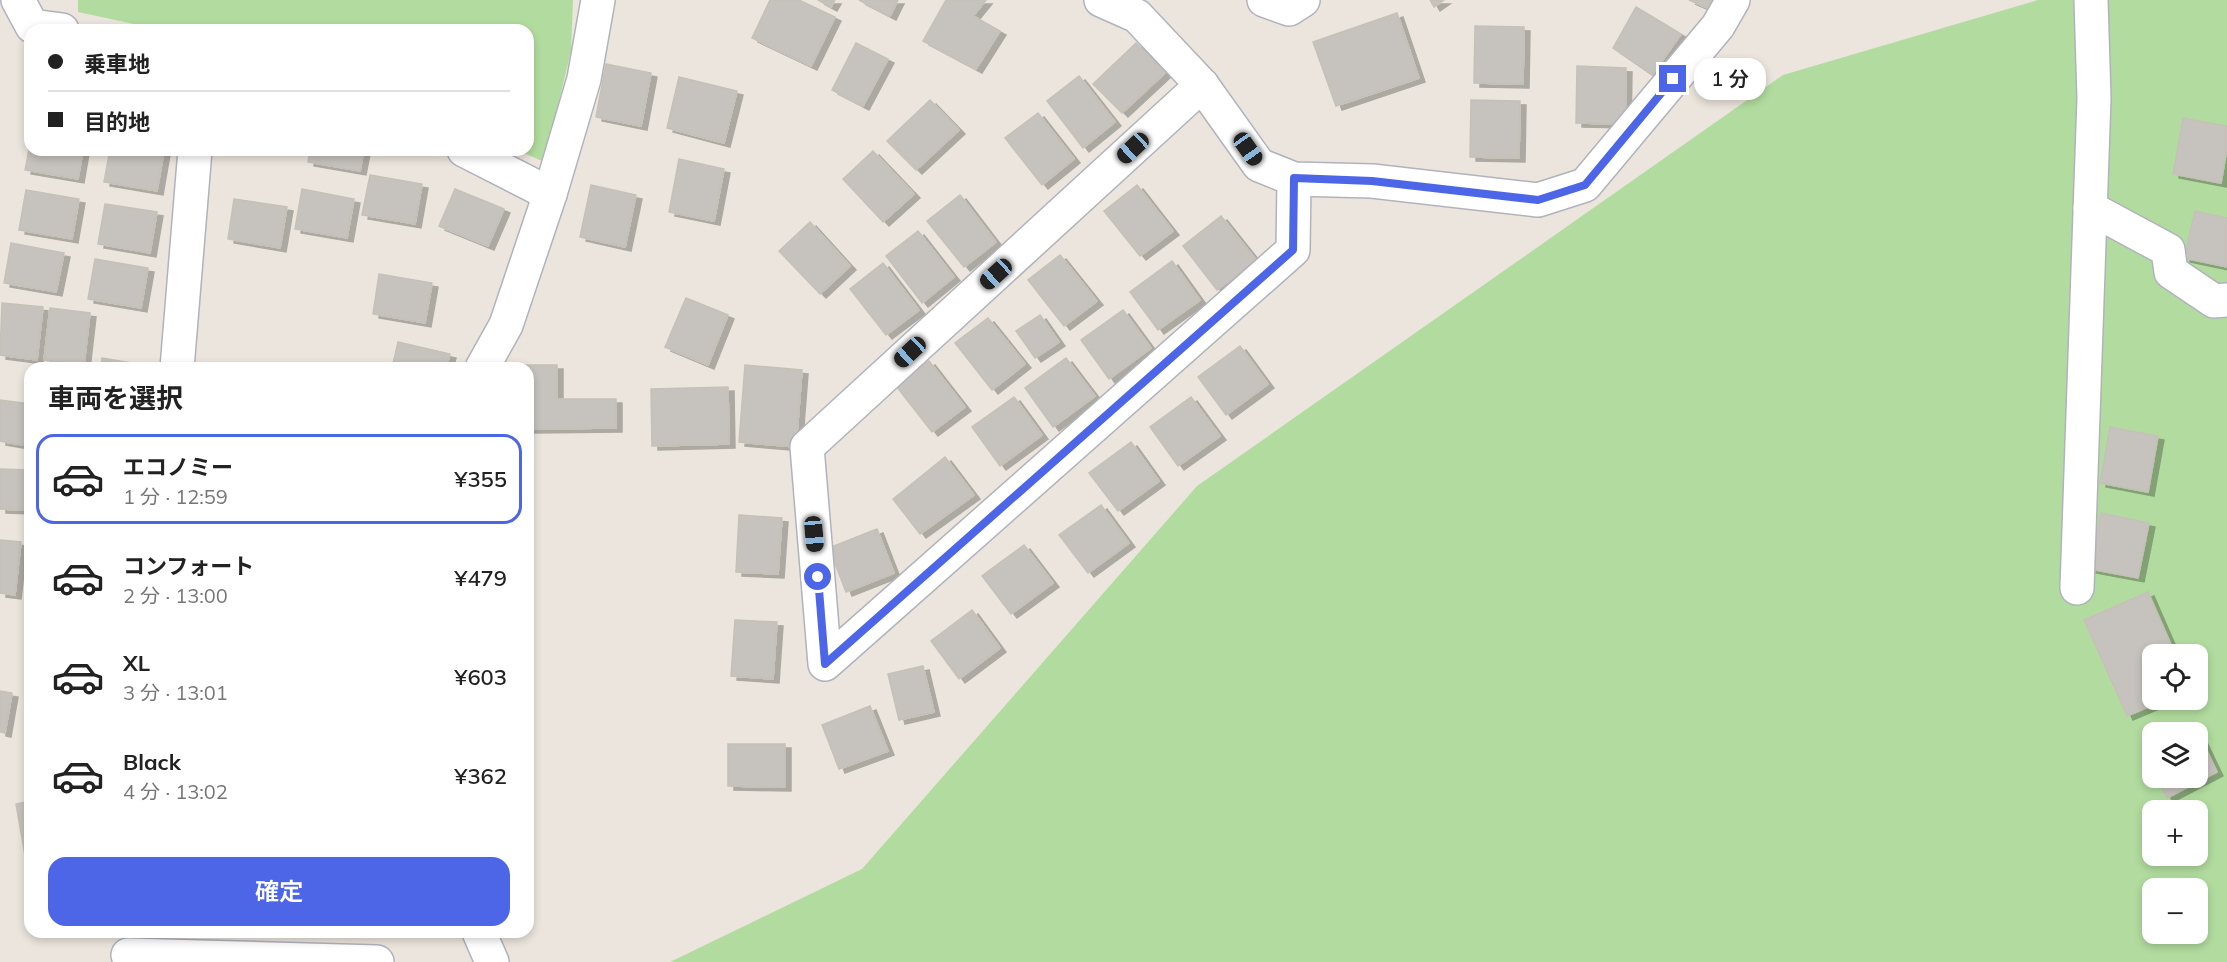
<!DOCTYPE html>
<html lang="ja">
<meta charset="utf-8">
<style>
body{margin:0;font-family:Mulish,"Noto Sans JP",sans-serif;background:#f2f2f2;color:#222;height:100vh;display:flex;flex-direction:column;font-size:22px;white-space:nowrap}
*{box-sizing:border-box;margin:0}
p{font-size:20px;color:#767676}
.icon{flex:none;width:33px;height:33px;fill:none;stroke:currentColor;stroke-width:2;stroke-linecap:round;stroke-linejoin:round}
.map{position:relative;flex:1;overflow:hidden}
.details{position:absolute;left:24px;top:362px;width:510px;height:576px;display:flex;flex-direction:column;background:#fff;border-radius:18px;box-shadow:0 3px 9px #0003}
.details>*{flex:none}
.hud{position:absolute;left:24px;top:24px;width:510px;height:132px;border-radius:18px;box-shadow:0 3px 9px #0003;display:grid;align-content:center;height:132px;padding:0 24px;background:#fff}
.fabs{position:absolute;left:2142px;top:644px;display:grid;gap:12px}
.fabs a{display:grid;place-items:center;width:66px;height:66px;border-radius:12px;background:#fff;box-shadow:0 3px 9px #0003;font-size:30px}
.end{position:absolute;width:27px;height:27px;margin:-14px;border:8px solid #4d66e8;background:#fff;box-shadow:0 0 0 3px #fff}
.from{border-radius:50%}
.bubble{position:absolute;height:42px;border-radius:18px;background:#fff;box-shadow:0 3px 9px #0003;font-size:20px;font-weight:600;line-height:42px;text-align:center}
.car{position:absolute;width:18px;height:36px;margin:-18px -9px;border-radius:8px;box-shadow:0 0 4px 2px #0007;background:linear-gradient(#222 24%,#8ab4d8 0 40%,#222 0 76%,#8ab4d8 0 86%,#222 0)}
.hud b{display:flex;align-items:center;gap:21px;height:57px;font-size:22px}
.hud b+b{border-top:2px solid #e0e0e0}
.hud i{width:15px;height:15px;background:#222}
ul{padding:0;list-style:none}
li{display:flex;align-items:center;gap:18px;height:90px;margin:0 12px 9px;padding:0 12px;border:3px solid transparent;border-radius:18px}
li div{flex:1}
li b{display:block;font-size:22px}
li em{font-style:normal;font-weight:600}
li.selected{border-color:#4d66e8}
li>.icon{width:54px;height:54px;stroke-width:1.5}
h2{padding:0 24px;font-size:27px;line-height:72px}
.cta{display:flex;gap:12px;margin-top:auto;padding:12px 24px}
.cta a{flex:1;height:69px;border-radius:18px;background:#4d66e8;color:#fff;font-size:24px;font-weight:600;line-height:69px;text-align:center}
.map>svg:first-child{display:block}
</style>
<div class="map">
<svg width="2227" height="962" viewBox="0 0 2227 962">
<defs>
<filter id="shadow"><feDropShadow dx="6" dy="4" stdDeviation="0" flood-color="#0004"/></filter>
</defs>
<rect width="100%" height="100%" fill="#ebe5dd"/>
<g fill="#b2dc9f" fill-rule="evenodd">
<polygon points="78,0 573,0 571,51 554,122 542,161 517,150 528,150 528,30 162,30 78,12"/>
<path d="M2038,0H2227V962H670L862,869L1197,486L1783,75ZM2152,654H2198V699H2152ZM2152,732H2198V777H2152ZM2152,810H2198V855H2152ZM2152,888H2198V933H2152Z"/>
</g>
<g fill="#c6c2bd" stroke="#c6c1b7" stroke-width="1.5" filter="url(#shadow)">
<polygon points="770,0 799,0 835,17 811,66 752,38"/>
<polygon points="818,0 835,0 831,7"/>
<polygon points="859,0 898,0 890,16"/>
<polygon points="946,0 986,0 973,16 1000,31 976,69 923,41"/>
<polygon points="1430,0 1444,0 1434,7"/>
<polygon points="1689,0 1720,0 1715,11"/>
<polygon points="1636,7 1681,34 1652,75 1613,48"/>
<polygon points="1397,13 1419,78 1336,106 1313,42"/>
<polygon points="1475,26 1524,27 1523,84 1474,83"/>
<polygon points="856,43 888,59 863,106 832,90"/>
<polygon points="1136,43 1165,73 1122,113 1093,84"/>
<polygon points="606,64 651,73 641,126 596,117"/>
<polygon points="1577,66 1626,68 1625,124 1576,123"/>
<polygon points="1079,76 1115,122 1083,148 1047,101"/>
<polygon points="679,77 737,91 724,143 667,128"/>
<polygon points="930,100 959,130 916,170 887,141"/>
<polygon points="1471,100 1520,101 1519,158 1470,157"/>
<polygon points="1038,113 1074,159 1042,185 1005,138"/>
<polygon points="2183,118 2227,126 2227,148 2221,183 2173,174"/>
<polygon points="30,145 30,150 83,150 78,179 25,170"/>
<polygon points="110,150 164,151 157,191 104,182"/>
<polygon points="310,150 364,150 360,171 308,162"/>
<polygon points="873,151 914,194 883,222 843,179"/>
<polygon points="679,159 724,169 714,221 669,212"/>
<polygon points="370,175 422,184 415,224 362,215"/>
<polygon points="591,185 636,195 625,247 580,237"/>
<polygon points="1137,185 1173,231 1140,256 1104,211"/>
<polygon points="302,189 354,199 347,238 295,229"/>
<polygon points="455,189 504,209 488,246 439,226"/>
<polygon points="26,190 79,199 72,239 19,230"/>
<polygon points="960,195 996,242 964,267 927,221"/>
<polygon points="234,199 287,207 280,248 228,239"/>
<polygon points="105,204 157,212 150,253 98,244"/>
<polygon points="2195,211 2227,218 2227,267 2184,258"/>
<polygon points="1221,216 1256,260 1217,290 1183,246"/>
<polygon points="810,222 850,266 820,294 779,251"/>
<polygon points="918,231 954,277 922,303 886,256"/>
<polygon points="11,243 64,253 56,292 4,283"/>
<polygon points="1060,255 1097,301 1064,326 1028,280"/>
<polygon points="95,259 148,268 141,308 88,299"/>
<polygon points="1172,261 1200,300 1158,330 1130,292"/>
<polygon points="883,263 919,310 886,335 850,289"/>
<polygon points="379,274 432,283 425,323 373,314"/>
<polygon points="686,298 728,315 708,365 665,347"/>
<polygon points="2,303 43,307 37,360 0,355"/>
<polygon points="50,308 90,313 84,365 44,360"/>
<polygon points="1123,310 1151,348 1109,379 1081,340"/>
<polygon points="1040,315 1059,342 1035,358 1016,331"/>
<polygon points="988,318 1025,364 992,390 955,343"/>
<polygon points="398,342 450,354 446,368 392,368"/>
<polygon points="1240,346 1268,384 1226,415 1198,377"/>
<polygon points="102,358 155,367 101,368"/>
<polygon points="1066,358 1095,396 1053,427 1025,388"/>
<polygon points="929,361 965,407 932,432 896,386"/>
<polygon points="517,365 557,365 557,399 616,399 616,428 528,429 528,368 517,368"/>
<polygon points="745,365 802,370 796,447 739,442"/>
<polygon points="728,387 729,444 652,446 651,389"/>
<polygon points="1014,397 1042,435 1000,466 972,427"/>
<polygon points="1191,397 1220,436 1178,466 1150,427"/>
<polygon points="0,400 30,404 30,446 0,441"/>
<polygon points="2110,427 2158,436 2148,492 2100,483"/>
<polygon points="1131,442 1159,481 1118,511 1089,473"/>
<polygon points="945,457 974,495 920,534 893,499"/>
<polygon points="0,469 30,470 30,493 27,510 0,509"/>
<polygon points="1101,505 1129,543 1088,573 1059,535"/>
<polygon points="2101,513 2149,523 2138,578 2090,569"/>
<polygon points="739,515 782,518 778,574 736,572"/>
<polygon points="877,529 894,573 846,592 829,548"/>
<polygon points="0,540 21,542 15,595 0,593"/>
<polygon points="1024,545 1053,583 1011,614 982,576"/>
<polygon points="2148,592 2175,654 2152,654 2152,699 2167,699 2127,716 2084,620"/>
<polygon points="972,610 1000,648 959,679 931,641"/>
<polygon points="735,620 777,622 773,679 731,676"/>
<polygon points="923,666 934,712 899,720 888,674"/>
<polygon points="0,691 12,693 5,733 0,732"/>
<polygon points="870,706 888,751 839,769 822,725"/>
<polygon points="2198,732 2217,772 2167,798 2156,777 2198,777"/>
<polygon points="728,744 785,744 785,787 728,786"/>
<polygon points="2152,750 2152,769 2145,754"/>
<polygon points="30,801 30,860 26,861 16,804"/>
</g>
<g fill="none" stroke-linecap="round" stroke-linejoin="round">
<defs>
<g id="minor">
<polyline points="18,0 32,26 62,30"/>
<polyline points="1101,0 1137,16 1202,85 1259,165 1294,179 1372,181 1538,200 1585,185 1718,26 1733,0"/>
<polyline points="1264,0 1289,9 1303,0"/>
<polyline points="1202,85 807,447 825,664 1293,250 1294,179"/>
<polyline points="464,150 550,194"/>
<polyline points="2090,208 2168,250 2171,272 2214,301 2227,300"/>
<polyline points="177,368 195,150"/>
<polyline points="482,368 506,325 550,194 584,79 598,0"/>
<polyline points="2077,588 2094,98 2091,0"/>
<polyline points="479,932 492,962"/>
<polyline points="128,955 377,962"/>
</g>
</defs>
<use href="#minor" stroke="#b1b3bc" stroke-width="36"/>
<use href="#minor" stroke="#fff" stroke-width="33"/>
</g>
<g fill="none" stroke-linecap="round" stroke-linejoin="round">
<polyline stroke="#4d66e8" stroke-width="8" points="818,577 825,664 1293,250 1294,178 1372,181 1538,200 1585,185 1673,79"/>
</g>
</svg>
<div class="fabs">
<a><svg class="icon" aria-label="locate" viewBox="0 0 24 24"><circle cx="12" cy="12" r="6"/><path d="M12 2v4M12 18v4M2 12h4M18 12h4"/></svg></a>
<a><svg class="icon" aria-label="layers" viewBox="0 0 24 24"><path d="M12 4l9 5-9 5-9-5zM3 14l9 5 9-5"/></svg></a>
<a>+</a>
<a>−</a>
</div>
<i class="end from" style="left:818px;top:577px"></i>
<i class="end" style="left:1673px;top:79px"></i>
<div class="bubble" style="left:1694px;top:58px;width:72px">1 分</div>
<i class="car" style="left:1133px;top:148px;rotate:227deg"></i>
<i class="car" style="left:1248px;top:149px;rotate:145deg"></i>
<i class="car" style="left:996px;top:274px;rotate:228deg"></i>
<i class="car" style="left:910px;top:352px;rotate:227deg"></i>
<i class="car" style="left:814px;top:534px;rotate:175deg"></i>
<div class="hud">
<b><i class="from"></i>乗車地</b>
<b><i></i>目的地</b>
</div>
<section class="details">
<h2>車両を選択</h2>
<ul>
<li class="selected"><svg class="icon" aria-label="car" viewBox="0 0 24 24"><path d="M5 17H2v-5l4-1 3-4h7l3 4 3 1v5h-3M9 17h6M6 11h13"/><circle cx="7" cy="17" r="2"/><circle cx="17" cy="17" r="2"/></svg><div><b>エコノミー</b><p>1 分 · 12:59</p></div><em>¥355</em></li>
<li><svg class="icon" aria-label="car" viewBox="0 0 24 24"><path d="M5 17H2v-5l4-1 3-4h7l3 4 3 1v5h-3M9 17h6M6 11h13"/><circle cx="7" cy="17" r="2"/><circle cx="17" cy="17" r="2"/></svg><div><b>コンフォート</b><p>2 分 · 13:00</p></div><em>¥479</em></li>
<li><svg class="icon" aria-label="car" viewBox="0 0 24 24"><path d="M5 17H2v-5l4-1 3-4h7l3 4 3 1v5h-3M9 17h6M6 11h13"/><circle cx="7" cy="17" r="2"/><circle cx="17" cy="17" r="2"/></svg><div><b>XL</b><p>3 分 · 13:01</p></div><em>¥603</em></li>
<li><svg class="icon" aria-label="car" viewBox="0 0 24 24"><path d="M5 17H2v-5l4-1 3-4h7l3 4 3 1v5h-3M9 17h6M6 11h13"/><circle cx="7" cy="17" r="2"/><circle cx="17" cy="17" r="2"/></svg><div><b>Black</b><p>4 分 · 13:02</p></div><em>¥362</em></li>
</ul>
<div class="cta"><a>確定</a></div>
</section>
</div>
